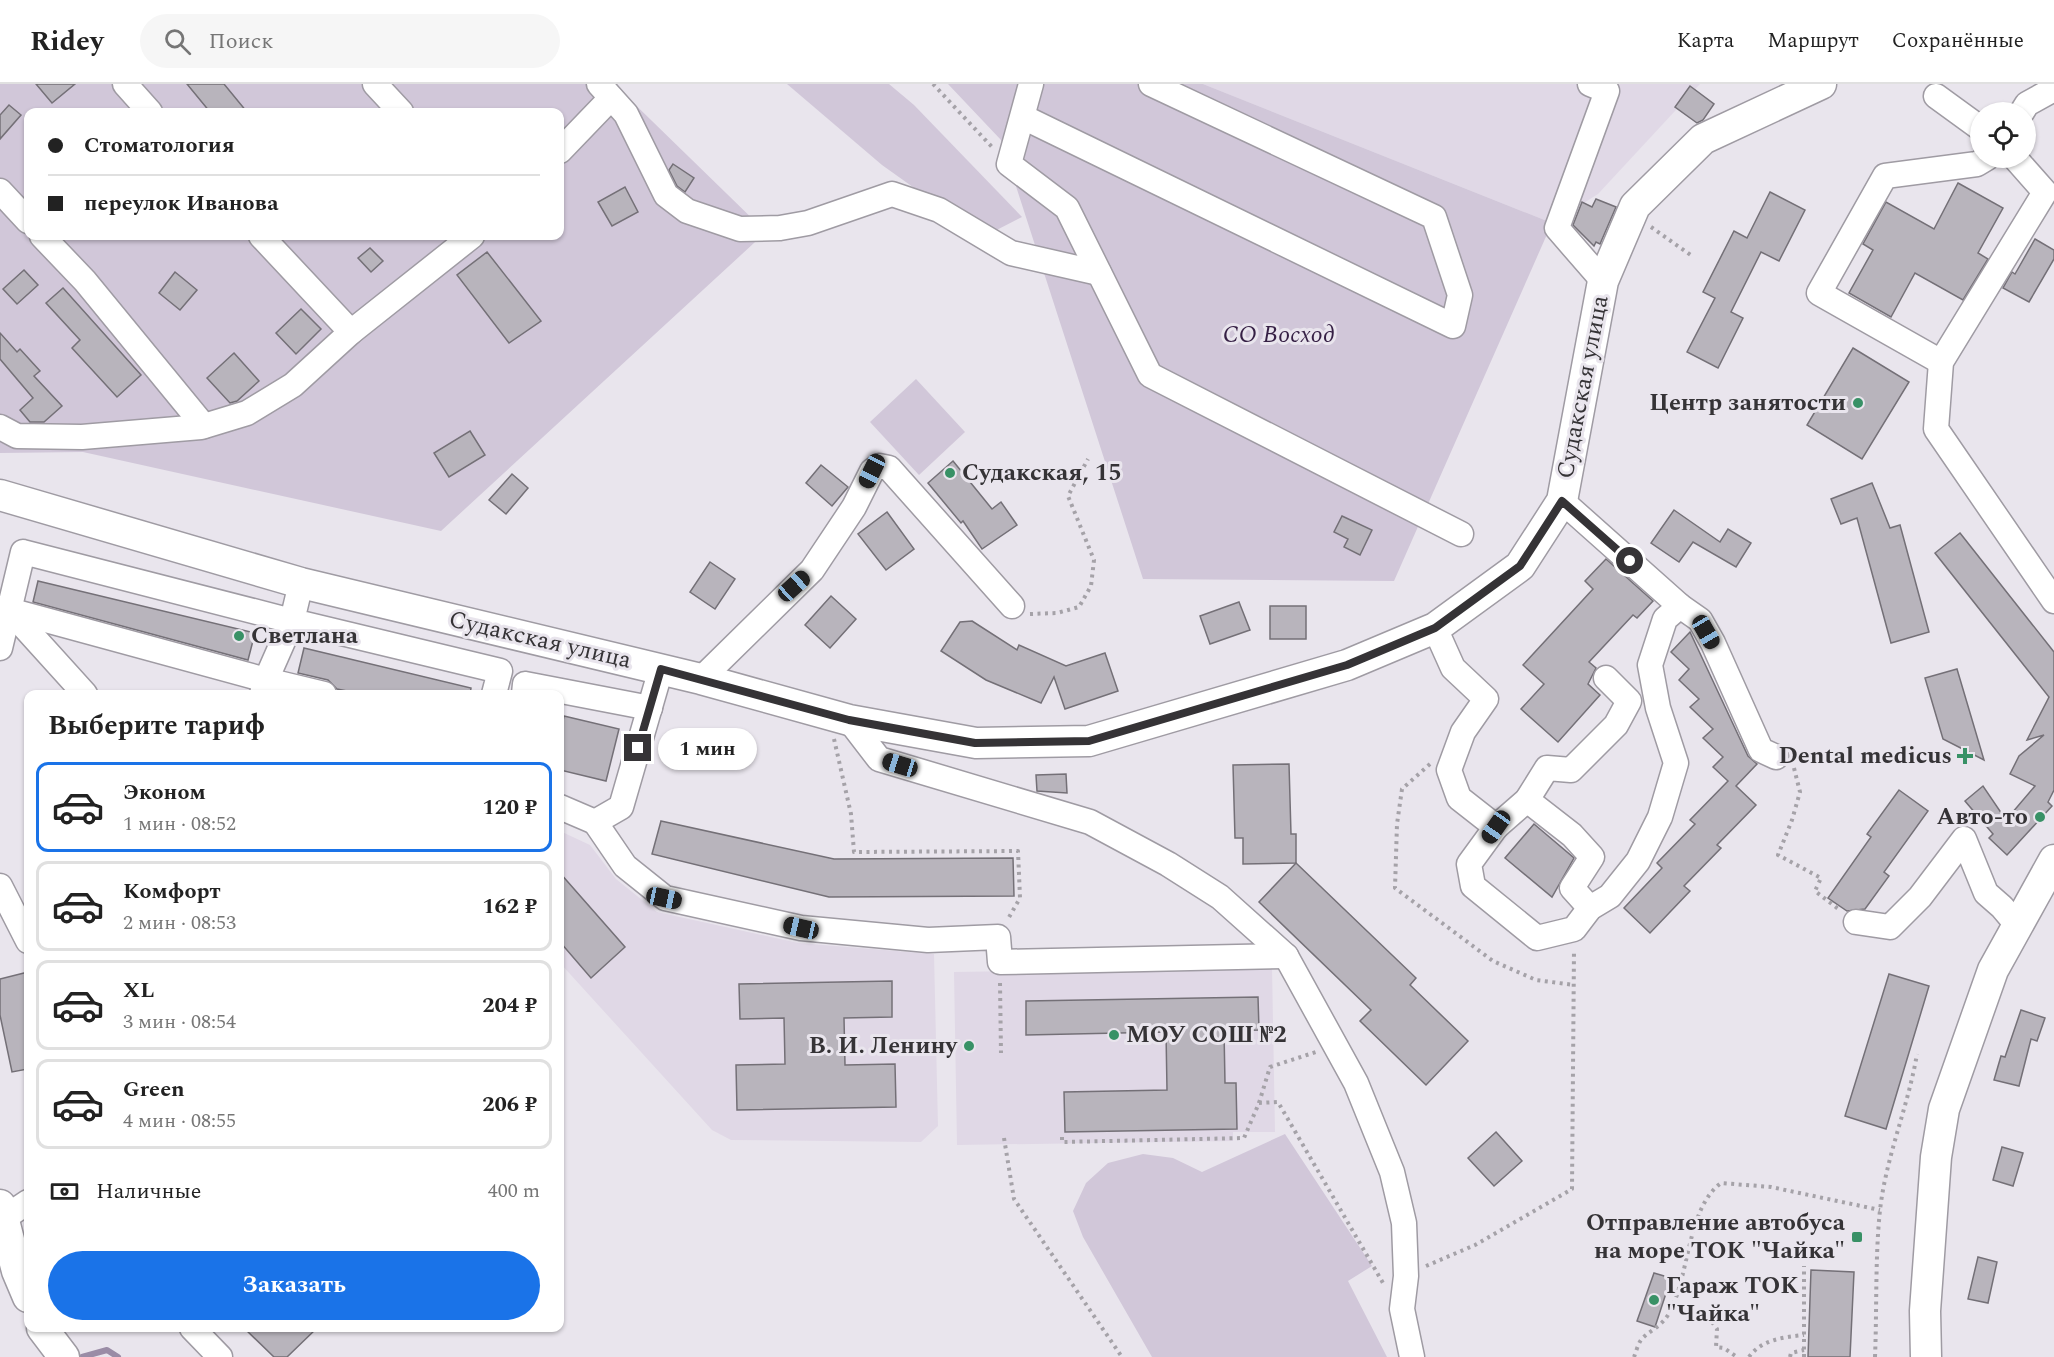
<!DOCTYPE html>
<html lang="ru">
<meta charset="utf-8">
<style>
body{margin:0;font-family:Spectral,serif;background:#f6f6f6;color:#222;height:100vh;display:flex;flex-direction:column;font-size:22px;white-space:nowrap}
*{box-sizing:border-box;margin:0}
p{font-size:20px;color:#767676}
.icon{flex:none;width:33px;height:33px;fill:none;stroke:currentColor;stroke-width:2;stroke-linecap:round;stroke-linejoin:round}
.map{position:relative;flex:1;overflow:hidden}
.side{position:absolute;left:24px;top:606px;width:540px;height:642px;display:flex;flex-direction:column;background:#fff;border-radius:12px;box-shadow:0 2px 4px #0004}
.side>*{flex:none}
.guide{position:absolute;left:24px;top:24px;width:540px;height:132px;border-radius:12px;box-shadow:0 2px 4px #0004;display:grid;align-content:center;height:132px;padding:0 24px;background:#fff}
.tools{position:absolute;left:1970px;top:18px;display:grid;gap:12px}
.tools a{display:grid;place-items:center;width:66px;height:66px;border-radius:50%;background:#fff;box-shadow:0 2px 4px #0004;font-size:30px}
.end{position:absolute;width:27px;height:27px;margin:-14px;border:8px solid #353336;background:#fff;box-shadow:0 0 0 3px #fff}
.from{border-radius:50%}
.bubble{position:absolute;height:42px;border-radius:21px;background:#fff;box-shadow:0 2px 4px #0004;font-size:20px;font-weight:700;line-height:42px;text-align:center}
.car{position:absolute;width:18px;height:36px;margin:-18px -9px;border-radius:8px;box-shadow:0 0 4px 2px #0007;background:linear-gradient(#222 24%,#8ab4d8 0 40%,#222 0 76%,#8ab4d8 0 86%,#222 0)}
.guide b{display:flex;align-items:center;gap:21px;height:57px;font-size:22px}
.guide b+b{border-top:2px solid #e0e0e0}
.guide i{width:15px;height:15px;background:#222}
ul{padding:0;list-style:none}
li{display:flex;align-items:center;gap:18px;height:90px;margin:0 12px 9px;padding:0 12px;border:3px solid #e0e0e0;border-radius:12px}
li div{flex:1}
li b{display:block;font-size:22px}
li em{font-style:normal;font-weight:700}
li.on{border-color:#1a73e8}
li>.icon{width:54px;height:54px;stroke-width:1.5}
h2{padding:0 24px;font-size:27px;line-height:72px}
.pay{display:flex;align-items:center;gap:15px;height:66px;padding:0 24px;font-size:22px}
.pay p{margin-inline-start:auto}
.button{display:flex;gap:12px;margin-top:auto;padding:12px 24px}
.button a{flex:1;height:69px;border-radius:36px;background:#1a73e8;color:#fff;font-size:24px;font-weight:700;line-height:69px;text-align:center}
header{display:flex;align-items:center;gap:36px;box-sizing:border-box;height:84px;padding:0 30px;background:#fff;border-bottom:2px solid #e0e0e0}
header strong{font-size:28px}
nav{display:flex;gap:33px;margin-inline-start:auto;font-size:21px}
.search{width:420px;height:54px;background:#f6f6f6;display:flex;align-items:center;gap:15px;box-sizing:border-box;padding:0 21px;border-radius:33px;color:#767676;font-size:22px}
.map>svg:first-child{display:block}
</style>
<header>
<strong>Ridey</strong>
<div class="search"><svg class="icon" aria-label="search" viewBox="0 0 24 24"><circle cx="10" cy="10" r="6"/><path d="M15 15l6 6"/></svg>Поиск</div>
<nav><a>Карта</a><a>Маршрут</a><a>Сохранённые</a></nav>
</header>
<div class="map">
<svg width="2054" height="1273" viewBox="0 0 2054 1273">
<rect width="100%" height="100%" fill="#e9e5ed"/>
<g fill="#e0d8e6">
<polygon points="1203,0 1700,0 1598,110 1552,139"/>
<polygon points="560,747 590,761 616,795 657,828 798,859 934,870 938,1042 921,1058 731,1056 712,1046 560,879"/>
<polygon points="1272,883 1275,1048 1233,1048 1233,1057 957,1061 954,888"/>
</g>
<g fill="#d1c7d9" fill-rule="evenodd">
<path d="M0,0H614L766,148L441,447L83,368L0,369ZM28,28H560V152H28Z"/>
<polygon points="787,0 889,0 914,21 1022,133 983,153 882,81"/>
<polygon points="948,0 1203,0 1552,139 1394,497 1143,495 1001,56"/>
<polygon points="916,295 965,348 919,391 870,338"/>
<polygon points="1285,1050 1372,1182 1348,1197 1387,1273 1152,1273 1083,1153 1073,1127 1086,1099 1108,1079 1143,1070 1173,1074 1202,1088"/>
</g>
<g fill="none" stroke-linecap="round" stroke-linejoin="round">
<polyline stroke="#9a8ca6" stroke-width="6" points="82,1273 107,1266 118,1273"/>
</g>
<g fill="#b8b4bc" stroke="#747077" stroke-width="1.5">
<polygon points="36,0 75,0 52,19"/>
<polygon points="187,0 224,0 247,28 210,28"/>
<polygon points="1690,2 1714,20 1703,36 1697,39 1675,23"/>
<polygon points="9,21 21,31 0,55 0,31"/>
<polygon points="673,80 694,94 685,108 677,102 669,86"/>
<polygon points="1958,99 2003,124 1978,169 1988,175 1963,216 1915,189 1891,233 1849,209 1873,166 1863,160 1886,118 1934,145"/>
<polygon points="625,103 638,128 612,142 598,118"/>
<polygon points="1770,108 1805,126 1779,177 1761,168 1731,228 1743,234 1718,284 1687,268 1715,214 1703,208 1734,147 1747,154"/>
<polygon points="1596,115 1616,123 1600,160 1596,158 1594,162 1573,141 1582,118 1592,123"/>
<polygon points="2035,155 2054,166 2054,175 2029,218 2003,204 2012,188 2015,190"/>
<polygon points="370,164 383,177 371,188 358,174"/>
<polygon points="487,168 541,237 509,259 457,191"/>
<polygon points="24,186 38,201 17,220 3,205"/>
<polygon points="175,188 197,206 180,226 159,209"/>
<polygon points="63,204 141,291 117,313 72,264 80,256 46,219"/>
<polygon points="301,225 321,245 296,270 276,249"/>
<polygon points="0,249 17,268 20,265 40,287 34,292 62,322 44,338 30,338 20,326 33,314 0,275"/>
<polygon points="1853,264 1909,298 1862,375 1807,341"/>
<polygon points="234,269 259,297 237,317 230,319 207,294"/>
<polygon points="470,347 485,371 449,393 434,369"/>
<polygon points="953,377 992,425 1001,418 1017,441 982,465 963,437 961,439 928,399"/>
<polygon points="821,381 848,403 832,422 806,399"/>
<polygon points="512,390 528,404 506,430 489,416"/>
<polygon points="1872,399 1890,444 1900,441 1929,548 1891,559 1857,434 1841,440 1831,415"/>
<polygon points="1674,426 1720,458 1728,445 1751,459 1736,483 1693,458 1679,478 1651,459"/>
<polygon points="887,428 914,465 886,486 858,450"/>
<polygon points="1342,432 1372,446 1360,471 1344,463 1348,455 1334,448"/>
<polygon points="1960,449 2054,568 2054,706 2048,718 2052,722 2007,771 1989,754 1993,750 1965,717 1983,702 2006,736 2035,702 2010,690 2019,672 2044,651 2027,656 2049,613 1935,469"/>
<polygon points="1606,475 1653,517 1637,534 1633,531 1589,578 1596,584 1588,600 1600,611 1558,658 1521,625 1544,600 1523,581 1593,505 1585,497"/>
<polygon points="710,478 735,495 715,525 690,508"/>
<polygon points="38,497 255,549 248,576 33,518"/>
<polygon points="831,512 856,535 830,564 805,541"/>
<polygon points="1239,518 1250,546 1210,560 1200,532"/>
<rect x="1270" y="522" width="36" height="33"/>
<polygon points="972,537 1017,566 1019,561 1066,582 1105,569 1118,607 1065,625 1054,593 1041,619 986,596 941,567 960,538"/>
<polygon points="1690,548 1748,672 1757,680 1736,702 1756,721 1717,761 1721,764 1684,802 1690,807 1650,849 1624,824 1662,784 1657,779 1695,740 1690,736 1728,697 1713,683 1723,673 1703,654 1713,645 1690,623 1699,615 1679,596 1689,585 1671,568"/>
<polygon points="304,564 471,604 470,610 362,610 337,605 328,596 298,589"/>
<polygon points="1957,585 1984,676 1943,655 1925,594"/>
<polygon points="564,632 619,645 606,697 560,686 560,650"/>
<polygon points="1289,680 1291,750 1296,750 1296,779 1243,780 1243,754 1235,754 1233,681"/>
<polygon points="1066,690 1067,709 1037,707 1036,691"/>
<polygon points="1899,706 1928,727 1884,788 1889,792 1865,825 1847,827 1828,814 1871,753 1867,750"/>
<polygon points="661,737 834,775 1013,774 1014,812 829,813 652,770"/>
<polygon points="1534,740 1574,774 1552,813 1505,774"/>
<polygon points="1296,779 1416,894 1410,901 1468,957 1426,1001 1360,937 1371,926 1259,818"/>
<polygon points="560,789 625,863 591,894 560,858"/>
<polygon points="28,888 28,985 12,988 0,931 0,895"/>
<polygon points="1889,890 1929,902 1886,1045 1845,1032"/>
<polygon points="892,897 892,933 844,934 845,981 895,980 896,1023 737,1026 736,981 785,980 784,934 740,935 739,900"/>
<polygon points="1258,913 1259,946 1224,947 1225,999 1236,999 1237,1045 1065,1048 1064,1008 1167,1006 1166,948 1026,951 1026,917"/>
<polygon points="2021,926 2045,934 2037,957 2031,955 2019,1002 1994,996 2001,972 2005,973"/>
<polygon points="1496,1048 1522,1077 1494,1102 1468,1074"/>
<polygon points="2002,1063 2023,1069 2013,1102 1993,1096"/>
<polygon points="1978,1173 1997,1178 1988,1219 1968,1215"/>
<polygon points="1811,1186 1854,1188 1850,1273 1808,1273"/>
<polygon points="1654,1189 1671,1194 1655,1243 1637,1237"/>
<polygon points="244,1244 317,1244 287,1273 274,1273"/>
</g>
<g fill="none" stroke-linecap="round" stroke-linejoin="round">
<defs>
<g id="minor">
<polyline points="125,0 150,28"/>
<polyline points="375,0 401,28"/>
<polyline points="599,0 626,30 666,111 687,127 740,145 780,144 808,139 892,110 939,126 1011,169 1099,189"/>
<polyline points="1031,0 1009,80 1067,124 1150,291 1461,450"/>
<polyline points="1590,0 1607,7 1557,144 1603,197"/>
<polyline points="1936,12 1980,44"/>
<polyline points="2022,28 2027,20 2054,5"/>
<polyline points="1023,33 1453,242 1460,211 1434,133 1151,0"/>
<polyline points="560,67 611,14"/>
<polyline points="2015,74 2045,108 1941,278 1936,345 2054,517"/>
<polyline points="0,107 28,137"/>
<polyline points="42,152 85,197 204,342"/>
<polyline points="261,152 351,248"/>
<polyline points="1941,278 1819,209 1885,92 1977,80 1987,74"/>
<polyline points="0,343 17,352 82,353 201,343 247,329 293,301 351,248 472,152"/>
<polyline points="1562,417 1680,522 1700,536 1713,559 1761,666 1776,673"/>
<polyline points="301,499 292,537 500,587 494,610"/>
<polyline points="9,526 266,596 262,610"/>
<polyline points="9,526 85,610"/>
<polyline points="1435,544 1453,584 1486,615 1463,648 1449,686 1459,714 1496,743 1469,780 1473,802 1537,854 1574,845 1590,824 1610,812 1638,777 1660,733 1676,679 1658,624 1650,581 1665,535 1680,522"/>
<polyline points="0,564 23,468 292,537 266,596 324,610"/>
<polyline points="701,595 812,486 854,423 872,387 879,382 889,384 1012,522"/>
<polyline points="524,610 525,600 650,624"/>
<polyline points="849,636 879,675 1090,738 1168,780 1220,813 1286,872 1356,999 1392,1088 1404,1139 1406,1192 1402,1225 1412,1273"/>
<polyline points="1527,716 1572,751 1592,773 1572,804 1590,824"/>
<polyline points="560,723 595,738 621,723 661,585"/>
<polyline points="595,738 625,782 665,814 801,844 928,856 998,853 1000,878 1286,872"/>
<polyline points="1496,743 1527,716 1547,684 1571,686 1616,641 1629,617 1606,594"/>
<polyline points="0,802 28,857"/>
<polyline points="1856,838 1890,843 1920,813 1964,755 1986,809 2002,823 2018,842"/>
<polyline points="4,1134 28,1118"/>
<polyline points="192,1244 220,1273"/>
</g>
<g id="major">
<polyline points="0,411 301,499 701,595 849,636 976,659 1089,657 1347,581 1435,544 1520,482 1562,417 1603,197 1635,122 1703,55 1821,0"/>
<polyline points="0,1121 17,1187 28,1213"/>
<polyline points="42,1244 64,1273"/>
<polyline points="1926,1273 1925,1227 1936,1073 1944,1025 1993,886 2054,776"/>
</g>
</defs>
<use href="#minor" stroke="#9f9ba3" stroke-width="27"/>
<use href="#major" stroke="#9f9ba3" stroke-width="33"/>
<g stroke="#a5a2a8" stroke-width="4" stroke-dasharray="3 4.5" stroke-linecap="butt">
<polyline points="933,0 992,63"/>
<polyline points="1651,143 1692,172"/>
<polyline points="1030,530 1057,529 1079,523 1091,502 1094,476 1068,412 1088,375"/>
<polyline points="834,655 851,730 854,768 1018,767 1020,814 1008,835"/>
<polyline points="1430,680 1402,705 1397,740 1395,804 1493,877 1536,896 1574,901"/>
<polyline points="1794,684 1800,708 1792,736 1778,771 1821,794 1815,807 1841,827"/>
<polyline points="1000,899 1001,969"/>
<polyline points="1259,1019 1270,983 1316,968"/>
<polyline points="1062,1053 1062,1058 1244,1054 1259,1019 1278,1018 1383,1199"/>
<polyline points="1004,1054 1014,1115 1122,1273"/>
<polyline points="1426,1182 1475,1161 1572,1105 1574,866"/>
<polyline points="1712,1238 1717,1245 1716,1263 1724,1264 1737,1273"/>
<path d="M1634,1273C1636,1268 1638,1260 1641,1256C1648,1247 1660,1244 1668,1231C1690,1194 1686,1125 1721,1099L1771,1103L1880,1126"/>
<path d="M1749,1273C1761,1256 1783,1253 1804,1251"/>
<polyline points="1790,1273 1791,1269 1804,1266"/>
<polyline points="1804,1273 1804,1182"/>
<path d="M1875,1273C1877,1224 1875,1174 1880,1126C1886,1073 1908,1023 1917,970"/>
</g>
<use href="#minor" stroke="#fff" stroke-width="24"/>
<use href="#major" stroke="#fff" stroke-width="30"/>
</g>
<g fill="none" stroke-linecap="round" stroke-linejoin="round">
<polyline stroke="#353336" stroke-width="8" points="638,664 661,585 849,636 975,659 1089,657 1347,581 1435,544 1520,482 1562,417 1630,477"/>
</g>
<g fill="#389166" stroke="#e9e5ed" stroke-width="2">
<circle cx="1858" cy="319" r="6"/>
<circle cx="950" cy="389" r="6"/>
<circle cx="239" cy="552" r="6"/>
<path d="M1962 663h6v6h6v6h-6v6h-6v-6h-6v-6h6z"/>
<circle cx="2040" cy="733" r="6"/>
<circle cx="1114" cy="951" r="6"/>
<circle cx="969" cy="962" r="6"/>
<rect x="1851" y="1147" width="12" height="12" rx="3"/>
<circle cx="1654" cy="1216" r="6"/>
</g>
<g text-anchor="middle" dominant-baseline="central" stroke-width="6" stroke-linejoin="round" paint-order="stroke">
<g font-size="24" font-style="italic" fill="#351f44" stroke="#e9e5ed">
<text x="1279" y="251">СО Восход</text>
</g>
<g font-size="24" fill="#353336" stroke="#e9e5ed">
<text transform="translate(1583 303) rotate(-79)">Судакская улица</text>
<text transform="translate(540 556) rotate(13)">Судакская улица</text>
</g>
<g font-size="24" font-weight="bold" fill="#353336" stroke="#e9e5ed" text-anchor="end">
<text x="1846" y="319">Центр занятости</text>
<text x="962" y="389" text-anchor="start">Судакская, 15</text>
<text x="251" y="552" text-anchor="start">Светлана</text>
<text x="1952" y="672">Dental medicus</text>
<text x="2028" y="733">Авто-то</text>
<text x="1126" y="951" text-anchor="start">МОУ СОШ №2</text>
<text x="957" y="962">В. И. Ленину</text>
<text x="1845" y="1139">Отправление автобуса<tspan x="1845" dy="28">на море ТОК "Чайка"</tspan></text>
<text x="1666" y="1202" text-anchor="start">Гараж ТОК<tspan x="1666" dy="28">"Чайка"</tspan></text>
</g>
</g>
</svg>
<div class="tools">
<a><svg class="icon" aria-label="locate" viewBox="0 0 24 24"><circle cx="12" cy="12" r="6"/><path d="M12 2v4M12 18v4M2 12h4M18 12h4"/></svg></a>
</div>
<i class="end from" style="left:1630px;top:477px"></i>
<i class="end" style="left:638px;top:664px"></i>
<div class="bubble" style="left:658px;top:644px;width:99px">1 мин</div>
<i class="car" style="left:872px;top:387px;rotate:206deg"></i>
<i class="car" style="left:794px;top:502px;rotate:48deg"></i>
<i class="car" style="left:1706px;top:548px;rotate:150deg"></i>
<i class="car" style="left:900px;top:681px;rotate:287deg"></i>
<i class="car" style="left:1496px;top:743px;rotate:215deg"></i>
<i class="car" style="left:664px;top:814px;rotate:102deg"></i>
<i class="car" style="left:801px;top:844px;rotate:283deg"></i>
<div class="guide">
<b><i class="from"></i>Стоматология</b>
<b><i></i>переулок Иванова</b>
</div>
<section class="side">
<h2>Выберите тариф</h2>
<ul>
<li class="on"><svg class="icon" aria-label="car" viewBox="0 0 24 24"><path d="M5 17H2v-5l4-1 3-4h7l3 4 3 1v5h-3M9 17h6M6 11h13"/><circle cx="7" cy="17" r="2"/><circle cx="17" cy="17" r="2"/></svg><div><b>Эконом</b><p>1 мин · 08:52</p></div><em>120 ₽</em></li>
<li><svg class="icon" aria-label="car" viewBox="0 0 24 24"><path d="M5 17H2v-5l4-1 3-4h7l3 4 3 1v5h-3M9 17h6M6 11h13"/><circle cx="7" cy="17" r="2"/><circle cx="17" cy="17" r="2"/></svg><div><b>Комфорт</b><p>2 мин · 08:53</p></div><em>162 ₽</em></li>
<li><svg class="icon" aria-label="car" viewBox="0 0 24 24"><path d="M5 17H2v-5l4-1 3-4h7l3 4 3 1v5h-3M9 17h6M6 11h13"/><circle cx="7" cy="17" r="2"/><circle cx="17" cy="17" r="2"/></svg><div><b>XL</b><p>3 мин · 08:54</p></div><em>204 ₽</em></li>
<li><svg class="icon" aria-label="car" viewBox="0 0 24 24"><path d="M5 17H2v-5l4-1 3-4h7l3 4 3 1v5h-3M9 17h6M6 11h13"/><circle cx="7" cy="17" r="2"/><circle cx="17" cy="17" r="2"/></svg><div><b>Green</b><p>4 мин · 08:55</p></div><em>206 ₽</em></li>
</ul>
<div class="pay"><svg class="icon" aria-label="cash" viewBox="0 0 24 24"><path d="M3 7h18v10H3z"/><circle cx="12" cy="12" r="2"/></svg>Наличные<p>400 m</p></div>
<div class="button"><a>Заказать</a></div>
</section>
</div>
